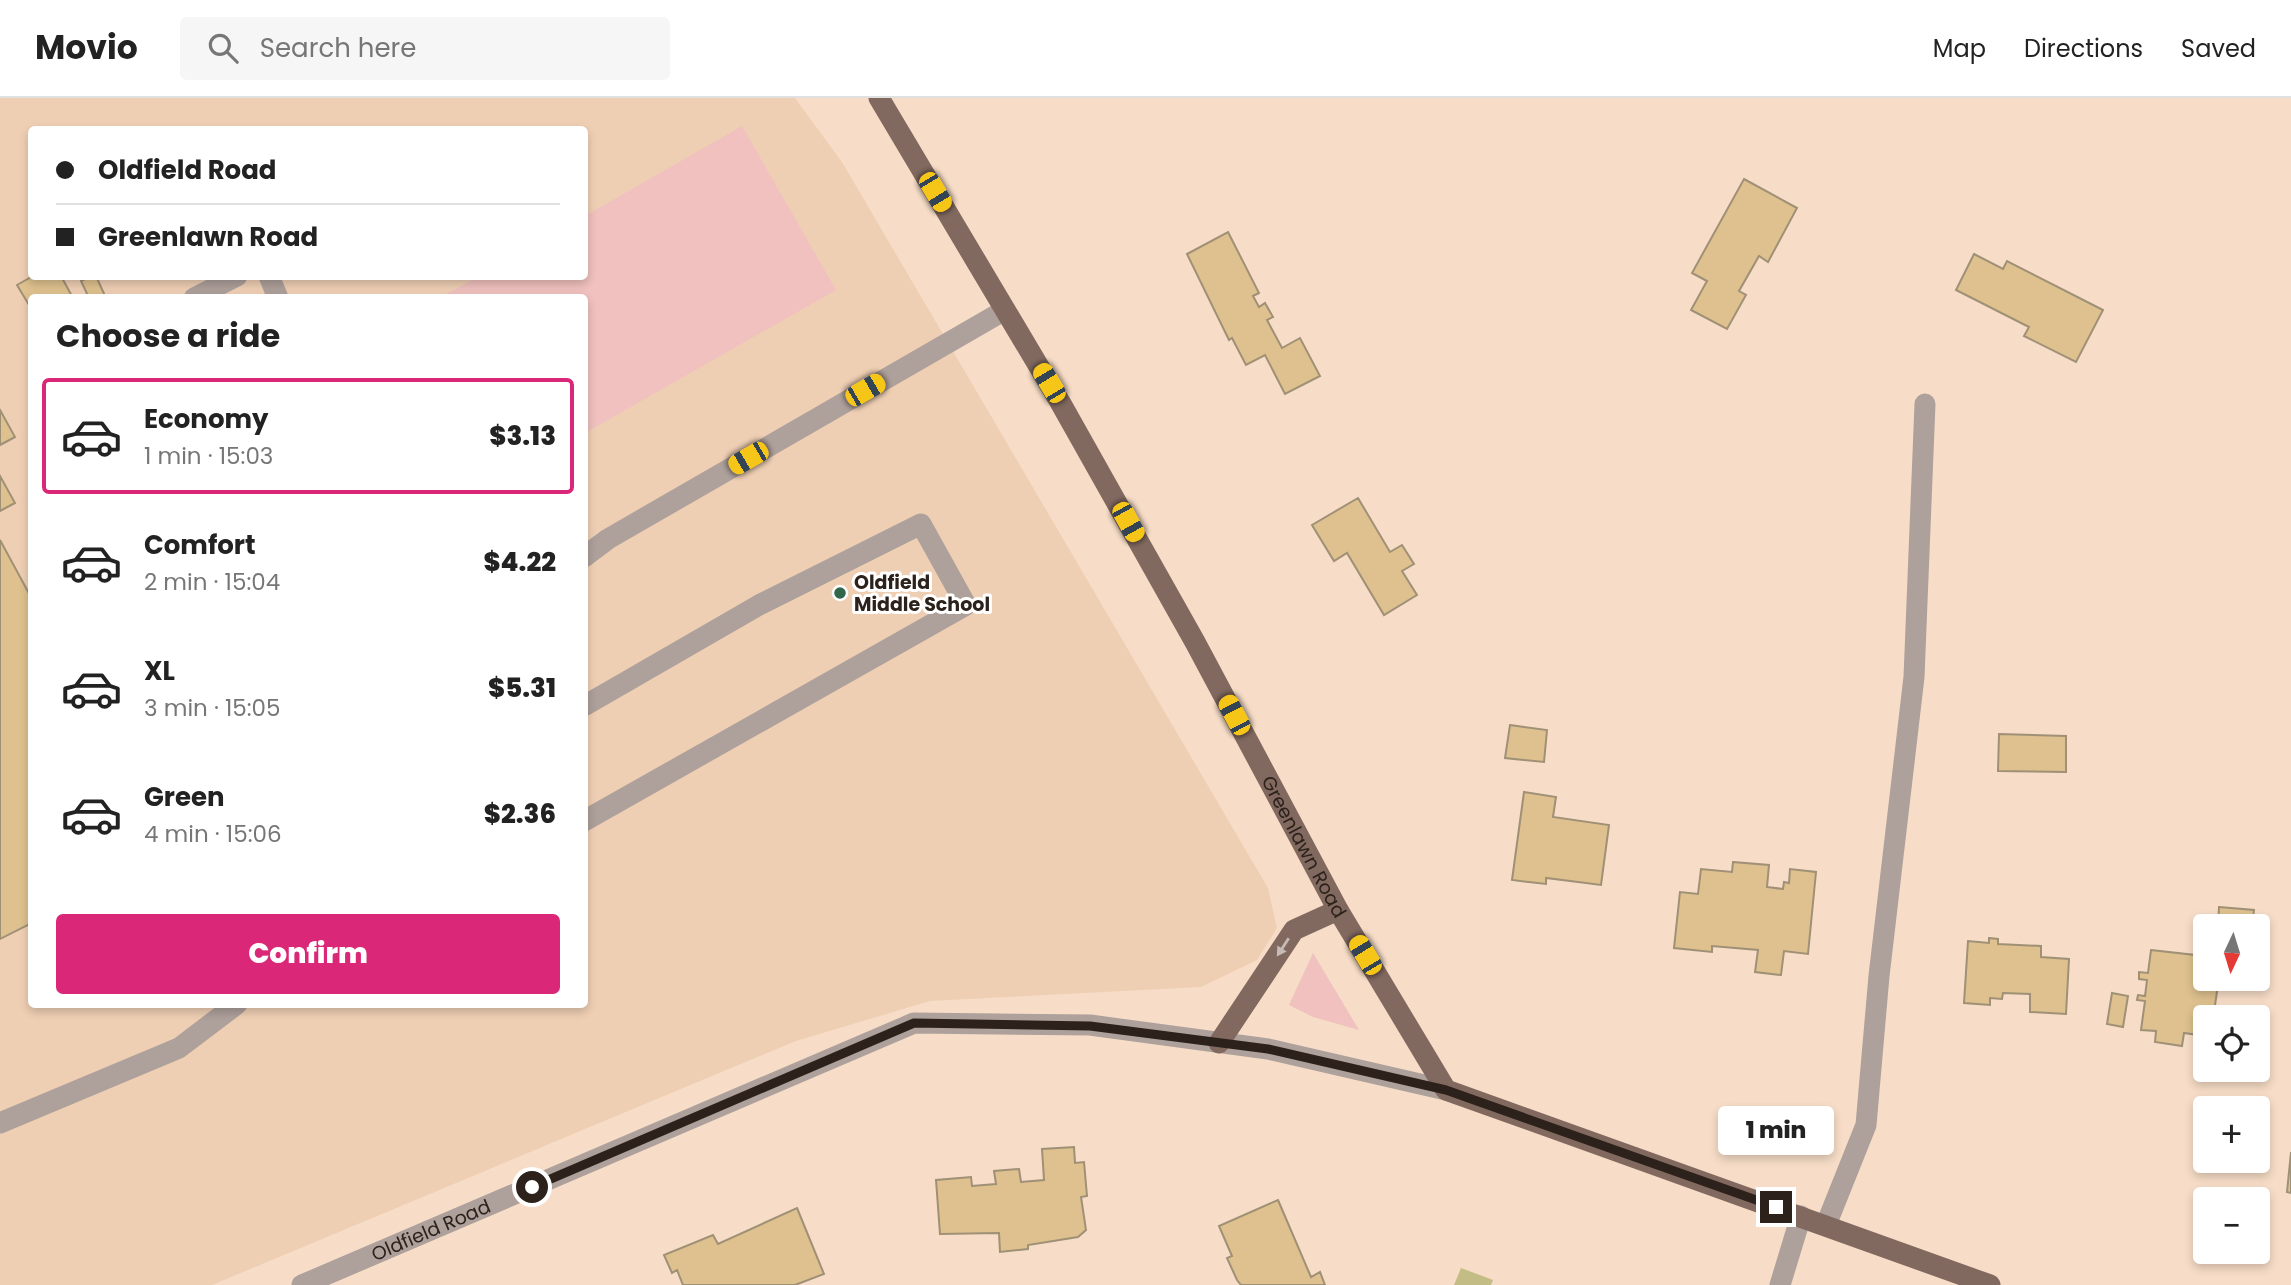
<!DOCTYPE html>
<meta charset="utf-8">
<style>
body{margin:0;font-family:Poppins,sans-serif;background:#f6f6f6;color:#222;height:100vh;display:flex;flex-direction:column;font-size:26px;white-space:nowrap}
*{box-sizing:border-box;margin:0}
p{font-size:23px;color:#767676}
.icon{flex:none;width:38px;height:38px;fill:none;stroke:currentColor;stroke-width:2;stroke-linecap:round;stroke-linejoin:round}
.map{position:relative;flex:1;overflow:hidden}
.details{position:absolute;left:28px;top:196px;width:560px;height:714px;display:flex;flex-direction:column;background:#fff;border-radius:7px;box-shadow:0 4px 10px #0003}
.details>*{flex:none}
.guide{position:absolute;left:28px;top:28px;width:560px;height:154px;border-radius:7px;box-shadow:0 4px 10px #0003;display:grid;align-content:center;height:154px;padding:0 28px;background:#fff}
.needle{width:46px;rotate:184deg}
.fabs{position:absolute;left:2193px;top:816px;display:grid;gap:14px}
.fabs a{display:grid;place-items:center;width:77px;height:77px;border-radius:7px;background:#fff;box-shadow:0 4px 10px #0003;font-size:35px}
.end{position:absolute;width:32px;height:32px;margin:-16px;border:9px solid #2c221b;background:#fff;box-shadow:0 0 0 4px #fff}
.from{border-radius:50%}
.bubble{position:absolute;height:49px;border-radius:7px;background:#fff;box-shadow:0 4px 10px #0003;font-size:23px;font-weight:800;line-height:49px;text-align:center}
.car{position:absolute;width:21px;height:42px;margin:-21px -10px;border-radius:9px;box-shadow:0 0 5px 2px #0007;background:linear-gradient(#f5c518 24%,#345 0 40%,#f5c518 0 76%,#345 0 86%,#f5c518 0)}
.guide b{display:flex;align-items:center;gap:24px;height:66px;font-size:26px}
.guide b+b{border-top:2px solid #e0e0e0}
.guide i{width:18px;height:18px;background:#222}
ul{padding:0;list-style:none}
li{display:flex;align-items:center;gap:21px;height:116px;margin:0 14px 10px;padding:0 14px;border:4px solid transparent;border-radius:7px}
li div{flex:1}
li b{display:block;font-size:26px}
li em{font-style:normal;font-weight:800}
li.current{border-color:#db2777}
li>.icon{width:63px;height:63px;stroke-width:1.5}
h2{padding:0 28px;font-size:32px;line-height:84px}
.action{display:flex;gap:14px;margin-top:auto;padding:14px 28px}
.action a{flex:1;height:80px;border-radius:7px;background:#db2777;color:#fff;font-size:28px;font-weight:800;line-height:80px;text-align:center}
header{display:flex;align-items:center;gap:42px;box-sizing:border-box;height:98px;padding:0 35px;background:#fff;border-bottom:2px solid #e0e0e0}
header strong{font-size:33px}
nav{display:flex;gap:38px;margin-inline-start:auto;font-size:24px}
.search{width:490px;height:63px;background:#f6f6f6;display:flex;align-items:center;gap:18px;box-sizing:border-box;padding:0 24px;border-radius:7px;color:#767676;font-size:26px}
.map>svg:first-child{display:block}
</style>
<header>
<strong>Movio</strong>
<div class="search"><svg class="icon" aria-label="search" viewBox="0 0 24 24"><circle cx="10" cy="10" r="6"/><path d="M15 15l6 6"/></svg>Search here</div>
<nav><a>Map</a><a>Directions</a><a>Saved</a></nav>
</header>
<div class="map">
<svg width="2291" height="1187" viewBox="0 0 2291 1187">
<rect width="100%" height="100%" fill="#f7ddc7"/>
<path fill="#efcfb4" fill-rule="evenodd" d="M0,0H795L842,64L1268,790L1277,830L1257,862L1201,889L930,903L796,943L212,1187H0ZM32,32H584V178H32ZM32,200H584V906H32Z"/>
<g fill="#f0c1be">
<polygon points="742,28 836,192 585,335 584,200 445,197 477,179 584,178 585,118"/>
<polygon points="1313,855 1359,932 1313,919 1289,907"/>
</g>
<polygon fill="#c4bc85" points="1461,1170 1493,1182 1491,1187 1454,1187"/>
<g fill="#dec18e" stroke="#9f9076" stroke-width="2">
<polygon points="1744,81 1797,110 1768,164 1759,158 1739,193 1746,197 1727,231 1691,212 1707,183 1692,175"/>
<polygon points="1228,134 1259,195 1253,198 1259,209 1265,205 1273,219 1267,222 1282,250 1300,240 1320,278 1285,296 1265,257 1246,267 1232,240 1229,242 1187,156"/>
<polygon points="1974,156 2003,171 2007,163 2103,212 2076,264 2024,238 2029,229 1956,192"/>
<polygon points="33,178 61,178 73,200 32,200 32,212 17,187"/>
<polygon points="91,178 96,178 106,200 89,200 81,183"/>
<polygon points="0,312 15,339 0,347"/>
<polygon points="0,378 15,405 0,413"/>
<polygon points="1358,400 1390,454 1402,447 1414,466 1402,473 1417,497 1384,517 1347,455 1334,463 1312,427"/>
<polygon points="0,442 32,501 32,825 0,841"/>
<polygon points="1510,627 1547,632 1544,664 1505,660"/>
<polygon points="1999,636 2066,638 2066,674 1998,673"/>
<polygon points="1524,694 1556,699 1553,719 1609,727 1601,787 1546,780 1546,786 1512,782"/>
<polygon points="1733,764 1769,767 1767,789 1783,791 1784,784 1789,785 1790,771 1816,774 1808,856 1784,853 1781,877 1755,874 1758,852 1712,848 1712,854 1674,850 1680,794 1698,796 1701,771 1732,774"/>
<polygon points="2219,809 2254,812 2252,828 2218,828"/>
<polygon points="1989,840 1998,841 1998,846 2041,848 2041,859 2069,861 2066,916 2030,914 2030,896 2003,895 2002,901 1990,900 1990,907 1964,905 1968,843 1989,845"/>
<polygon points="2151,852 2204,858 2205,880 2219,880 2214,914 2223,915 2223,919 2205,919 2205,938 2184,935 2182,948 2155,944 2156,933 2141,932 2145,903 2137,902 2138,897 2145,898 2147,882 2139,881 2139,874 2148,875"/>
<polygon points="2112,895 2128,898 2123,929 2107,926"/>
<polygon points="1074,1049 1075,1065 1084,1064 1087,1098 1081,1099 1086,1132 1078,1139 1028,1147 1028,1151 1000,1154 999,1135 940,1136 936,1082 971,1079 972,1088 996,1086 994,1073 1019,1071 1021,1084 1044,1082 1042,1051"/>
<polygon points="2291,1054 2291,1095 2287,1094"/>
<polygon points="1278,1102 1311,1179 1320,1174 1325,1187 1241,1187 1237,1182 1227,1160 1232,1158 1219,1128"/>
<polygon points="797,1110 824,1176 795,1187 683,1187 677,1172 672,1175 664,1157 713,1137 718,1146"/>
</g>
<g fill="none" stroke-linecap="round" stroke-linejoin="round">
<g stroke="#aea09b" stroke-width="21">
<polyline points="269,178 278,200"/>
<polyline points="194,200 237,178"/>
<polyline points="584,459 608,441 1005,212"/>
<polyline points="584,608 759,507 921,426 966,507 584,723"/>
<polyline points="0,1025 179,950 237,906"/>
<polyline points="1826,1127 1866,1027 1879,878 1914,579 1925,306"/>
<path id="s1" d="M302,1187L914,925L1090,927L1268,951L1446,992"/>
<polyline points="1780,1187 1801,1118"/>
</g>
<g stroke="#81695f" stroke-width="21">
<path id="s2" d="M879,0L1060,304L1195,544L1338,812L1446,992L1990,1187"/>
<polyline points="1219,945 1294,832 1338,812"/>
</g>
</g>
<defs><path id="oneway-solid" d="M-6-.8H1V-3.2L6.5 0L1 3.2V.8H-6Z" transform="scale(1.75)"/></defs>
<use fill="#c6bcb7" href="#oneway-solid" transform="translate(1283 849) rotate(123)"/>
<g fill="none" stroke-linecap="round" stroke-linejoin="round">
<polyline stroke="#2c221b" stroke-width="9" points="532,1089 914,925 1090,928 1268,951 1446,992 1776,1109"/>
</g>
<circle fill="#32674c" stroke="#fff" stroke-width="2.5" cx="840" cy="495" r="7"/>
<g text-anchor="middle" dominant-baseline="central" stroke-width="6" stroke-linejoin="round" paint-order="stroke">
<g font-size="19" font-weight="bold" fill="#2c221b" stroke="#fff" text-anchor="start">
<text x="854" y="484">Oldfield<tspan x="854" dy="22">Middle School</tspan></text>
</g>
<g font-size="19" fill="#2c221b" stroke="#fff">
<text stroke="none"><textPath href="#s2" startOffset="861">Greenlawn Road</textPath></text>
<text stroke="none"><textPath href="#s1" startOffset="140">Oldfield Road</textPath></text>
</g>
</g>
</svg>
<div class="fabs">
<a><svg class="needle" viewBox="-14 -14 28 28"><path d="M0-13l5 13h-10z" fill="#e53935"/><path d="M0 13l5-13h-10z" fill="#767676"/></svg></a>
<a><svg class="icon" aria-label="locate" viewBox="0 0 24 24"><circle cx="12" cy="12" r="6"/><path d="M12 2v4M12 18v4M2 12h4M18 12h4"/></svg></a>
<a>+</a>
<a>−</a>
</div>
<i class="end from" style="left:532px;top:1089px"></i>
<i class="end" style="left:1776px;top:1109px"></i>
<div class="bubble" style="left:1718px;top:1008px;width:116px">1 min</div>
<i class="car" style="left:935px;top:94px;rotate:149deg"></i>
<i class="car" style="left:1049px;top:285px;rotate:329deg"></i>
<i class="car" style="left:865px;top:292px;rotate:60deg"></i>
<i class="car" style="left:748px;top:360px;rotate:240deg"></i>
<i class="car" style="left:1128px;top:424px;rotate:151deg"></i>
<i class="car" style="left:1234px;top:617px;rotate:332deg"></i>
<i class="car" style="left:1365px;top:857px;rotate:329deg"></i>
<div class="guide">
<b><i class="from"></i>Oldfield Road</b>
<b><i></i>Greenlawn Road</b>
</div>
<section class="details">
<h2>Choose a ride</h2>
<ul>
<li class="current"><svg class="icon" aria-label="car" viewBox="0 0 24 24"><path d="M5 17H2v-5l4-1 3-4h7l3 4 3 1v5h-3M9 17h6M6 11h13"/><circle cx="7" cy="17" r="2"/><circle cx="17" cy="17" r="2"/></svg><div><b>Economy</b><p>1 min · 15:03</p></div><em>$3.13</em></li>
<li><svg class="icon" aria-label="car" viewBox="0 0 24 24"><path d="M5 17H2v-5l4-1 3-4h7l3 4 3 1v5h-3M9 17h6M6 11h13"/><circle cx="7" cy="17" r="2"/><circle cx="17" cy="17" r="2"/></svg><div><b>Comfort</b><p>2 min · 15:04</p></div><em>$4.22</em></li>
<li><svg class="icon" aria-label="car" viewBox="0 0 24 24"><path d="M5 17H2v-5l4-1 3-4h7l3 4 3 1v5h-3M9 17h6M6 11h13"/><circle cx="7" cy="17" r="2"/><circle cx="17" cy="17" r="2"/></svg><div><b>XL</b><p>3 min · 15:05</p></div><em>$5.31</em></li>
<li><svg class="icon" aria-label="car" viewBox="0 0 24 24"><path d="M5 17H2v-5l4-1 3-4h7l3 4 3 1v5h-3M9 17h6M6 11h13"/><circle cx="7" cy="17" r="2"/><circle cx="17" cy="17" r="2"/></svg><div><b>Green</b><p>4 min · 15:06</p></div><em>$2.36</em></li>
</ul>
<div class="action"><a>Confirm</a></div>
</section>
</div>
